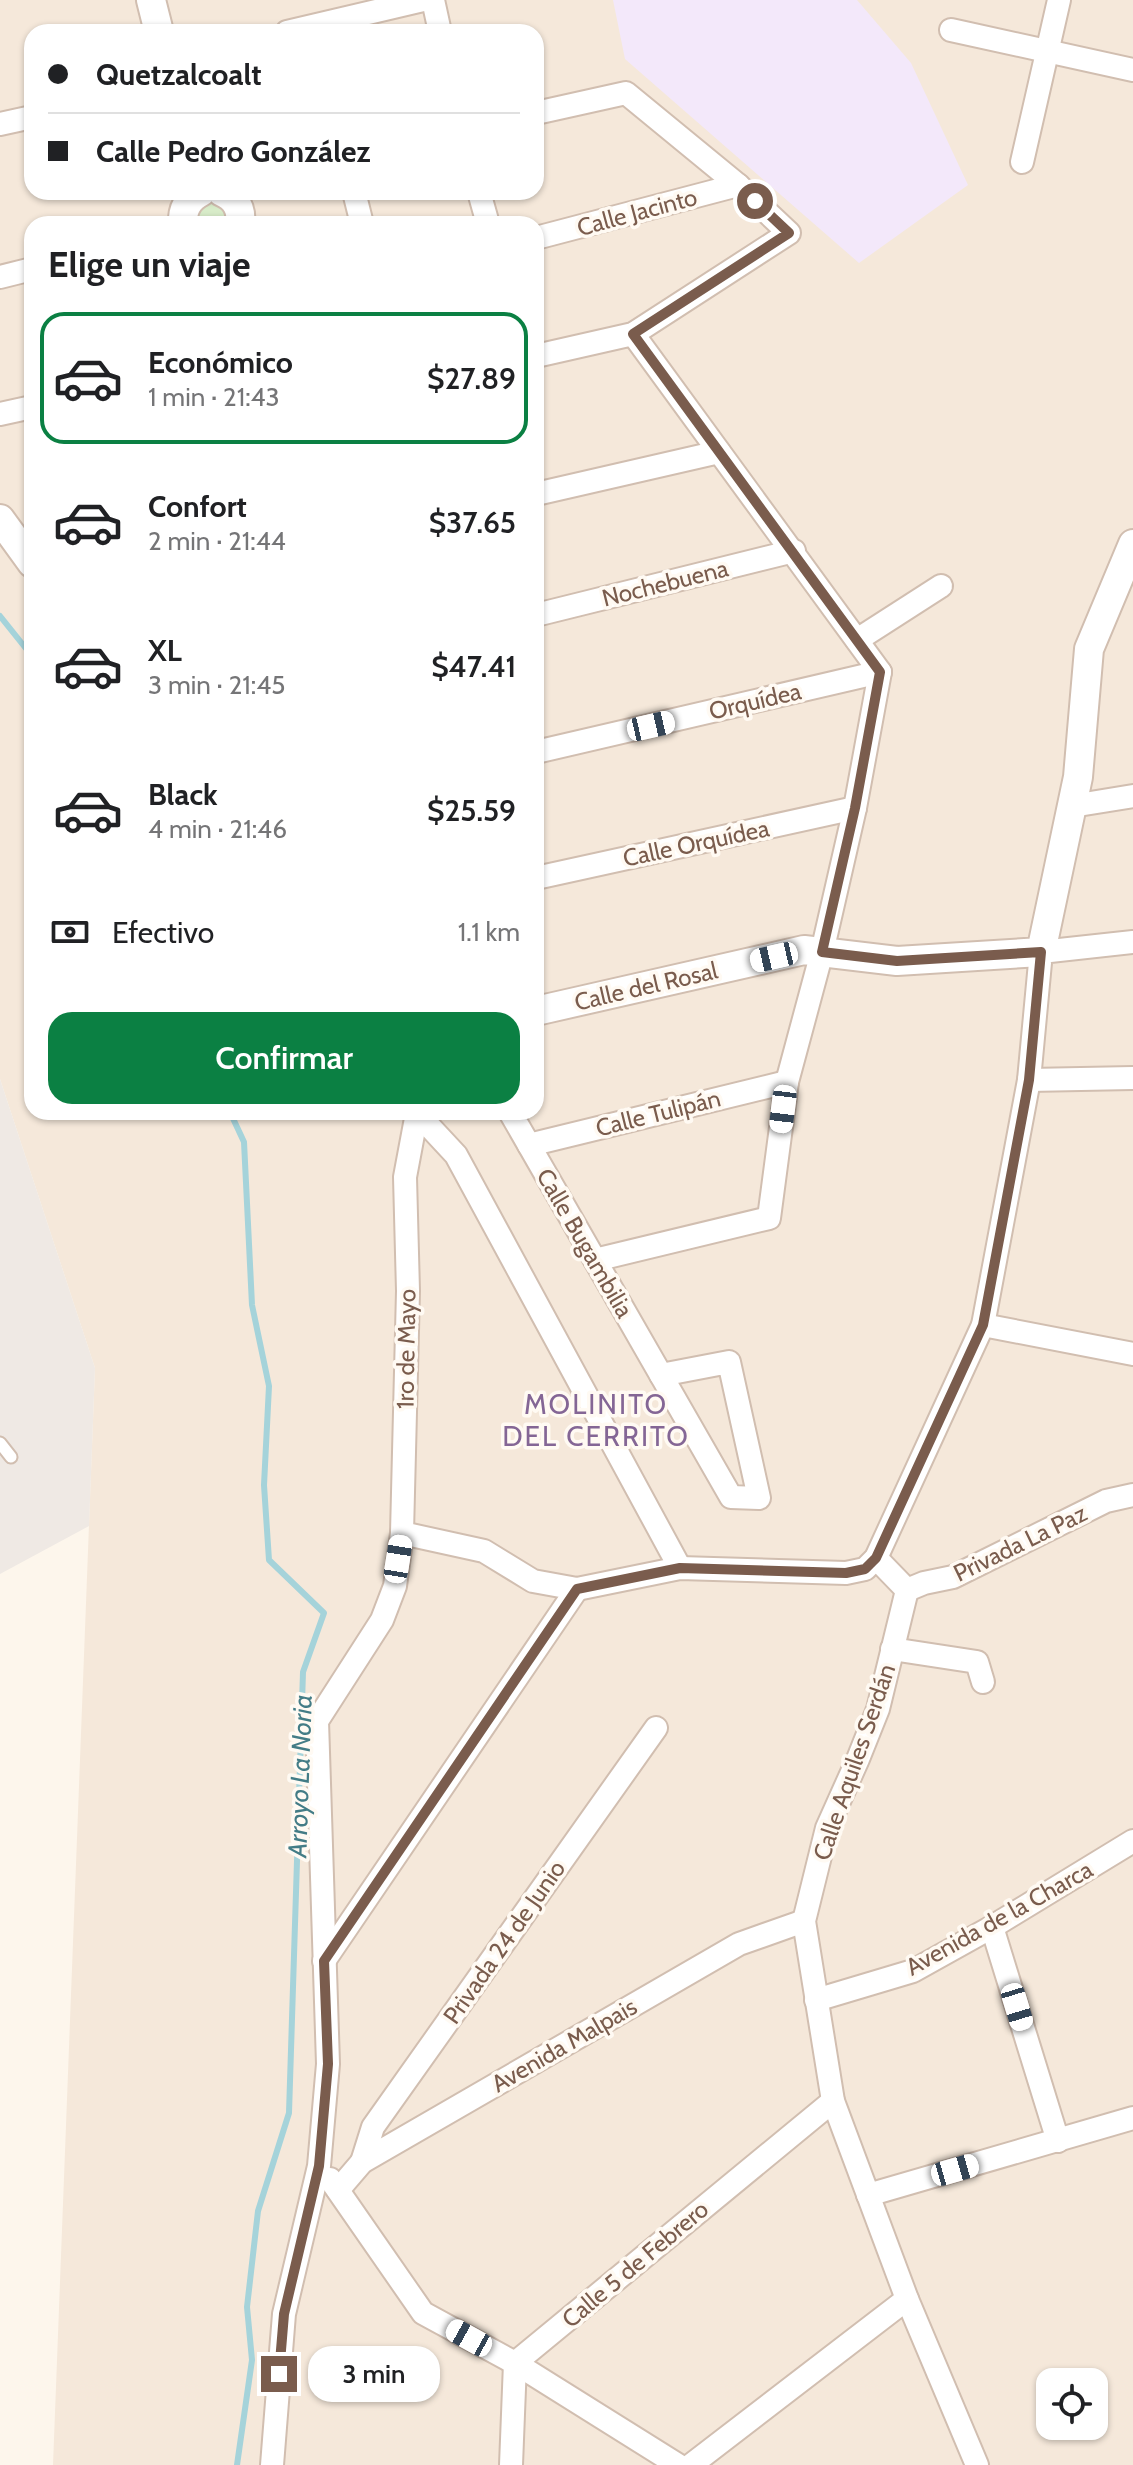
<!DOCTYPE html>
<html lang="es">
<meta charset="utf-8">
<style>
body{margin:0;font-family:Cabin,sans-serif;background:#f6f6f6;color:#202124;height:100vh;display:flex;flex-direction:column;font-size:30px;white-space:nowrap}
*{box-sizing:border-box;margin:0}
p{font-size:26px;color:#757577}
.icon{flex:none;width:44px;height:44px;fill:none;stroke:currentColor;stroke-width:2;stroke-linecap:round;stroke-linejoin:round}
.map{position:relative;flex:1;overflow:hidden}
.drawer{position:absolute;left:24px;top:216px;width:520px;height:904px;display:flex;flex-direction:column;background:#fff;border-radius:24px;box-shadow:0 2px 6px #0004}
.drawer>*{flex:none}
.guide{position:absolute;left:24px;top:24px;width:520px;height:176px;border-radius:24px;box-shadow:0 2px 6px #0004;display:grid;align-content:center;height:176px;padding:0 24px;background:#fff}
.fabs{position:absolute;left:1036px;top:2368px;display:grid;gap:16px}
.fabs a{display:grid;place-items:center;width:72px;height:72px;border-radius:16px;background:#fff;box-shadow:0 2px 6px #0004;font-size:40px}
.end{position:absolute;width:36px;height:36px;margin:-18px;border:10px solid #7a5c4d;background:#fff;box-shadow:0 0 0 4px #fff}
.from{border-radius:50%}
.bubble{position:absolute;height:56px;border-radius:24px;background:#fff;box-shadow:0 2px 6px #0004;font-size:26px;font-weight:600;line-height:56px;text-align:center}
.car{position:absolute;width:24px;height:48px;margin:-24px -12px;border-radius:10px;box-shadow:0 0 6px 2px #0007;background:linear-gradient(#fff 24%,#345 0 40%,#fff 0 76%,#345 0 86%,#fff 0)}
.guide b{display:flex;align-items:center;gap:28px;height:76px;font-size:30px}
.guide b+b{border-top:2px solid #e0e0e0}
.guide i{width:20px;height:20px;background:#202124}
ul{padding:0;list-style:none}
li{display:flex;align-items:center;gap:24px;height:132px;margin:0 16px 12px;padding:0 8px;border:4px solid transparent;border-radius:24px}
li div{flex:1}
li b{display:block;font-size:30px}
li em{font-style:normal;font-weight:600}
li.on{border-color:#0b8043}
li>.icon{width:72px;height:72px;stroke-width:1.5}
h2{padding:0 24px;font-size:36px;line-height:96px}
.pay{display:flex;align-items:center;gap:20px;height:88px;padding:0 24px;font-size:30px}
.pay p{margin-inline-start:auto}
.button{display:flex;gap:16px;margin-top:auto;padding:16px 24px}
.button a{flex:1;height:92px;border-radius:24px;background:#0b8043;color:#fff;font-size:32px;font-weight:600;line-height:92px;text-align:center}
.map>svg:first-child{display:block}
</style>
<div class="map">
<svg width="1133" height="2465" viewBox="0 0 1133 2465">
<rect width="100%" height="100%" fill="#fdf6ec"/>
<path fill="#f5e8da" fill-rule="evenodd" d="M0,0H1133V2465H53L95,1368L0,1079ZM32,32H536V192H32ZM32,224H536V1112H32ZM1050,2382H1094V2426H1050Z"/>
<polygon fill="#efe9e4" points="0,1079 95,1368 89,1526 0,1574"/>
<polygon fill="#f3e8fa" points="613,0 857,0 911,63 968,185 859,263 625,59"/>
<polygon fill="#d8ecc9" points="210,192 237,224 184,224"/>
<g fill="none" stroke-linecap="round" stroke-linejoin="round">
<g stroke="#a5d3da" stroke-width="6">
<polyline points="0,616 32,656"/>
<polyline points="230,1112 244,1142 252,1305 269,1386 264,1485 269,1560 324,1613 303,1672 289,2113 258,2211 247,2307 252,2360 237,2465"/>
</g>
<defs>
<polyline id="service" points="0,1443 11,1457"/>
<g id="minor">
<polyline points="433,0 440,32"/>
<polyline points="951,30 1133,70"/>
<polyline points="287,32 423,0"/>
<polyline points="536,113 626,93 738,185 789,233 633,334 536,356"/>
<polyline points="0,124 32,117"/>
<polyline points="1022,162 1059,0"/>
<polyline points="354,192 362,224"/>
<polyline points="479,192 488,224"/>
<polyline points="536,238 738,185"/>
<polyline points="0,277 32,269"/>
<polyline points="0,414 32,407"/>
<polyline points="536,494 719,452"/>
<polyline points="536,615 794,551"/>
<polyline points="857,640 941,586"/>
<polyline points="536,752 880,672"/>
<polyline points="1072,806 1133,796"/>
<polyline points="536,878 855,808"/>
<polyline points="1029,1080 1133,1078"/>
<polyline points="416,1112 456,1155 680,1568"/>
<polyline points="510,1112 661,1375"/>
<polyline points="529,1145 787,1082"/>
<polyline points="595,1260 769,1218 787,1082 822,952 855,808 880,672 633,334"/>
<polyline points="983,1325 1133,1354"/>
<polygon points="729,1362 759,1498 731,1497 661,1375"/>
<polyline points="402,1533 484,1551 533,1581 577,1589 680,1568 846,1573 865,1569 876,1558 983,1325 1029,1080 1041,952 1133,942"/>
<polyline points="876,1558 907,1590 878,1709 858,1759 827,1828 804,1921 833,2101 907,2299 977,2465"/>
<polyline points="907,1590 924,1583 953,1577 1106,1501 1133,1495"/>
<polyline points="892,1649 977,1662 983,1682"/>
<polyline points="992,1927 1058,2141"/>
<polyline points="324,1961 577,1589"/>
<polyline points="816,2000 913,1971 992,1927 1133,1841"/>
<polyline points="362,2162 373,2127 656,1728"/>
<polyline points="330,2179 423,2313 515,2363 678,2465"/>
<polyline points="338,2190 362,2162 739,1944 804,1921"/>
<polyline points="868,2195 1133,2118"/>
<polyline points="272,2465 284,2314 319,2166 328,2064 317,1721 382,1620 395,1586 402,1533 408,1291 405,1177 417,1113"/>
<polyline points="511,2465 515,2363 833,2101"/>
<polyline points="691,2465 907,2299"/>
</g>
<g id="tertiary">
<polyline points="151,0 159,32"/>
<path d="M222,192C236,198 242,209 240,224"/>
<path d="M183,224C182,209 188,199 201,192"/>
<polyline points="0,519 32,563"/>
<polyline points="536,1011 804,950 897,961 1041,952 1078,777 1089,649 1133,544"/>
</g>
</defs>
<use href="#service" stroke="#d1beb0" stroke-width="15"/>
<use href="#minor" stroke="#d1beb0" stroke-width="26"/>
<use href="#tertiary" stroke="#d1beb0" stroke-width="32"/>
<use href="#service" stroke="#fff" stroke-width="11"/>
<use href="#minor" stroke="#fff" stroke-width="22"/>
<use href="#tertiary" stroke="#fff" stroke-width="28"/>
</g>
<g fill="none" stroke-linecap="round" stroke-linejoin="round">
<polyline stroke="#7a5c4d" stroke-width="10" points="279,2374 284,2314 319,2166 328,2064 324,1961 577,1589 680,1568 846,1573 865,1569 876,1558 983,1325 1029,1080 1041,952 897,961 822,952 855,808 880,672 633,334 789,233 755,201"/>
</g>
<g text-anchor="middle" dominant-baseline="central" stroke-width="7" stroke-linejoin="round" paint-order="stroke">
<g font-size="24" fill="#7a5c4d" stroke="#fffaf3">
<text transform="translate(637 212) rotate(-15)">Calle Jacinto</text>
<text transform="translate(665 583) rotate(-14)">Nochebuena</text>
<text transform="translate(755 701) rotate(-13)">Orquídea</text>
<text transform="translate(696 843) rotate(-12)">Calle Orquídea</text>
<text transform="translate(646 986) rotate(-13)">Calle del Rosal</text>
<text transform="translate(658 1113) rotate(-14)">Calle Tulipán</text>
<text transform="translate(585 1243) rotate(60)">Calle Bugambilia</text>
<text transform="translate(406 1349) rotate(-89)">1ro de Mayo</text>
<text transform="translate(1020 1543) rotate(-26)">Privada La Paz</text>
<text transform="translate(854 1762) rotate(-71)">Calle Aquiles Serdán</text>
<text transform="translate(999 1918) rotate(-29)">Avenida de la Charca</text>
<text transform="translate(504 1942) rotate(-55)">Privada 24 de Junio</text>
<text transform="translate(564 2045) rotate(-30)">Avenida Malpais</text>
<text transform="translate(635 2264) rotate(-40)">Calle 5 de Febrero</text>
</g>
<g font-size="26" font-style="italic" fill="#437c86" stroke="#fffaf3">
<text transform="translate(300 1776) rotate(-88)">Arroyo La Noria</text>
</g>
<g font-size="28" letter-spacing="2" fill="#846695" stroke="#fffaf3">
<text x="596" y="1404">MOLINITO<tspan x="596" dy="32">DEL CERRITO</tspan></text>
</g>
</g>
</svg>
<div class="fabs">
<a><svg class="icon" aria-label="locate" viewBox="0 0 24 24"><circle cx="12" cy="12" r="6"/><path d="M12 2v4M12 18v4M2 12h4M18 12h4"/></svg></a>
</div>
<i class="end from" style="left:755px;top:201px"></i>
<i class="end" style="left:279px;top:2374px"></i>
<div class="bubble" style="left:308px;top:2346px;width:132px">3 min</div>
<i class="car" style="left:651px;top:726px;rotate:77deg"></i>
<i class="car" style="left:774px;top:957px;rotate:257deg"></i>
<i class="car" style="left:783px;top:1109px;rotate:187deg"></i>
<i class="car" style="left:398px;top:1559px;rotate:9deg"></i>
<i class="car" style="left:1017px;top:2007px;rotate:163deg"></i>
<i class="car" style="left:955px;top:2170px;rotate:74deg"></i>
<i class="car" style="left:469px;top:2338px;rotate:299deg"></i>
<div class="guide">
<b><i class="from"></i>Quetzalcoalt</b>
<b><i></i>Calle Pedro González</b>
</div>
<section class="drawer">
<h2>Elige un viaje</h2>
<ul>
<li class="on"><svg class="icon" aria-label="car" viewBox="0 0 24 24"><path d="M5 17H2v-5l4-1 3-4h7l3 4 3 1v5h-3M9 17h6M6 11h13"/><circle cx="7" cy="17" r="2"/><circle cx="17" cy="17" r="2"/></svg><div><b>Económico</b><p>1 min · 21:43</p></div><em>$27.89</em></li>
<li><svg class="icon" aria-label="car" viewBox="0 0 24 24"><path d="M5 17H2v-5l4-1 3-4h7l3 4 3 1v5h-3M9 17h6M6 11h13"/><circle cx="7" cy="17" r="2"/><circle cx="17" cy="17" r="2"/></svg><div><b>Confort</b><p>2 min · 21:44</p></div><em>$37.65</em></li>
<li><svg class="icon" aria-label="car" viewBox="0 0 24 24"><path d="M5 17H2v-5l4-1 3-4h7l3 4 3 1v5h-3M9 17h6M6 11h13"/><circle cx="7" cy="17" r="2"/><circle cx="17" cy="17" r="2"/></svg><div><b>XL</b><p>3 min · 21:45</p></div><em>$47.41</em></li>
<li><svg class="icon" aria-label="car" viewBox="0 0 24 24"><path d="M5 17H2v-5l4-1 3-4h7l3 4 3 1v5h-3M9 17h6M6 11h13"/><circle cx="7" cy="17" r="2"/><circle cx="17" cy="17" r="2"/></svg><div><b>Black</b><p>4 min · 21:46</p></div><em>$25.59</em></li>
</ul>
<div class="pay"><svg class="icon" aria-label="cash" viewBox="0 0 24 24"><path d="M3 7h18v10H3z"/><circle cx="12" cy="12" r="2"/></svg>Efectivo<p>1.1 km</p></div>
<div class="button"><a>Confirmar</a></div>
</section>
</div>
